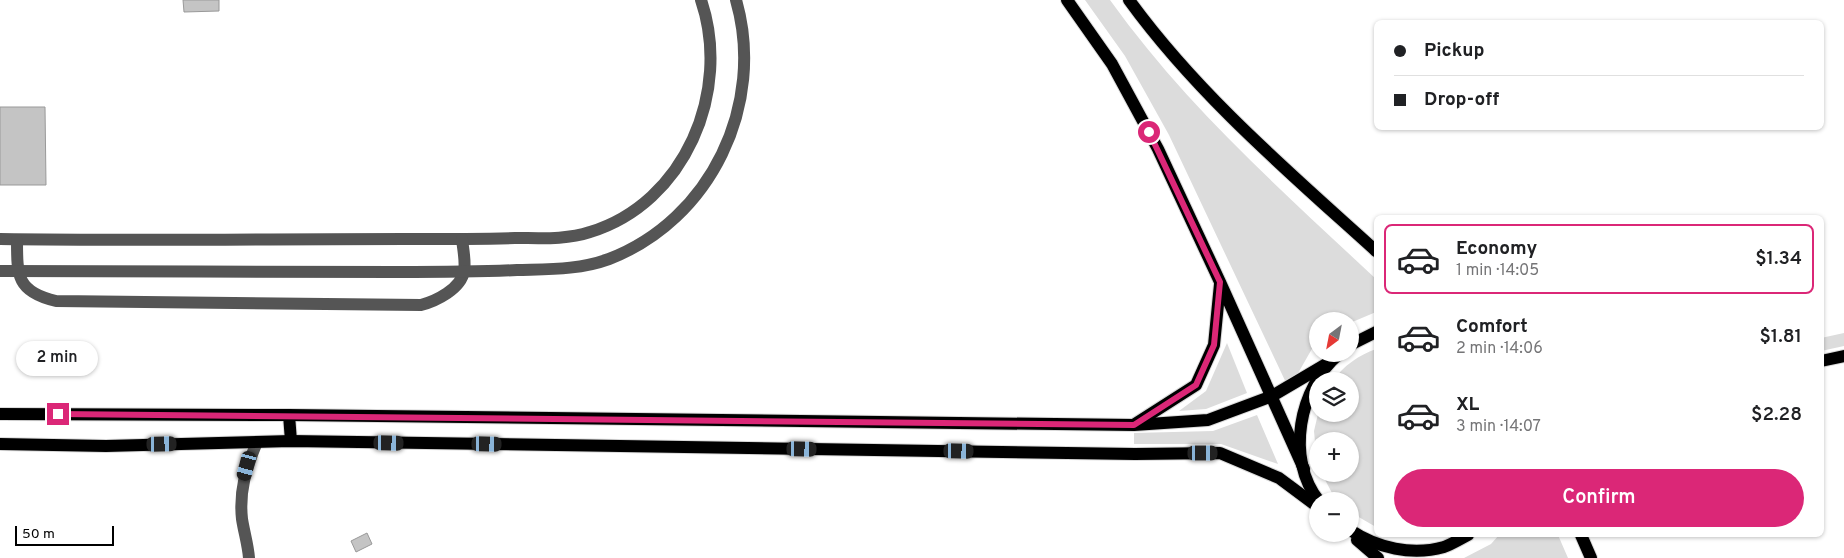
<!DOCTYPE html>
<meta charset="utf-8">
<style>
body{margin:0;font-family:Overpass,sans-serif;background:#f6f6f6;color:#202124;height:100vh;display:flex;flex-direction:column;font-size:19px;white-space:nowrap}
*{box-sizing:border-box;margin:0}
p{font-size:16px;color:#757577}
.icon{flex:none;width:28px;height:28px;fill:none;stroke:currentColor;stroke-width:2;stroke-linecap:round;stroke-linejoin:round}
.map{position:relative;flex:1;overflow:hidden}
.sheet{position:absolute;left:1374px;top:215px;width:450px;height:322px;display:flex;flex-direction:column;background:#fff;border-radius:8px;box-shadow:0 1px 4px #0004}
.sheet>*{flex:none}
.top-card{position:absolute;left:1374px;top:20px;width:450px;height:110px;border-radius:8px;box-shadow:0 1px 4px #0004;display:grid;align-content:center;height:110px;padding:0 20px;background:#fff}
.needle{width:32px;rotate:212deg}
.buttons{position:absolute;left:1309px;top:312px;display:grid;gap:10px}
.buttons a{display:grid;place-items:center;width:50px;height:50px;border-radius:50%;background:#fff;box-shadow:0 1px 4px #0004;font-size:25px}
.scale{position:absolute;left:15px;bottom:12px;width:99px;box-sizing:border-box;padding-left:5px;border:2px solid #000;border-top:0;font-size:14px;line-height:18px;white-space:nowrap;color:#000;-webkit-text-stroke:4px #fff;paint-order:stroke}
.end{position:absolute;width:22px;height:22px;margin:-11px;border:6px solid #db2777;background:#fff;box-shadow:0 0 0 2px #fff}
.from{border-radius:50%}
.bubble{position:absolute;height:35px;border-radius:18px;background:#fff;box-shadow:0 1px 4px #0004;font-size:16px;font-weight:600;line-height:35px;text-align:center}
.car{position:absolute;width:15px;height:30px;margin:-15px -8px;border-radius:6px;box-shadow:0 0 4px 1px #0007;background:linear-gradient(#222 24%,#8ab4d8 0 40%,#222 0 76%,#8ab4d8 0 86%,#222 0)}
.top-card b{display:flex;align-items:center;gap:18px;height:48px;font-size:19px}
.top-card b+b{border-top:1px solid #e0e0e0}
.top-card i{width:12px;height:12px;background:#202124}
ul{padding:9px 0 0;list-style:none}
li{display:flex;align-items:center;gap:15px;height:70px;margin:0 10px 8px;padding:0 10px;border:2px solid transparent;border-radius:8px}
li div{flex:1}
li b{display:block;font-size:19px}
li em{font-style:normal;font-weight:600}
li.active{border-color:#db2777}
li>.icon{width:45px;height:45px;stroke-width:1.5}
.primary-button{display:flex;gap:10px;margin-top:auto;padding:10px 20px}
.primary-button a{flex:1;height:58px;border-radius:30px;background:#db2777;color:#fff;font-size:20px;font-weight:600;line-height:58px;text-align:center}
.map>svg:first-child{display:block}
</style>
<div class="map">
<svg width="1844" height="558" viewBox="0 0 1844 558">
<rect width="100%" height="100%" fill="#fff"/>
<g fill="#dcdcdc">
<path d="M1085,0H1110C1185,105 1282,191 1376,279V312L1350,323V321H1318L1317,340L1289,389L1169,135L1125,56Z"/>
<polygon points="1844,333 1844,346 1821,351 1821,338"/>
<polygon points="1227,343 1247,393 1206,409 1179,411 1206,391"/>
<path d="M1376,349V527L1350,512V501H1339L1332,493L1322,474H1350V441H1318L1317,464L1314,431L1318,414H1350V381H1333C1343,366 1359,355 1376,349Z"/>
<polygon points="1257,415 1278,464 1221,444 1134,444 1134,433 1213,431"/>
<polygon points="1499,535 1558,535 1568,558 1464,558 1491,544"/>
</g>
<g fill="#c4c4c4" stroke="#999">
<polygon points="183,0 219,0 219,11 184,12"/>
<polygon points="0,107 45,107 46,185 0,185"/>
<polygon points="367,533 372,544 356,552 351,541"/>
</g>
<g fill="none" stroke-linecap="round" stroke-linejoin="round">
<defs>
<g id="major">
<polyline points="1067,0 1112,64 1158,149 1220,282 1304,469"/>
<path d="M1129,0C1198,95 1290,173 1376,251"/>
<polyline points="1350,345 1376,332"/>
<polyline points="1821,361 1844,356"/>
<polyline points="0,414 289,415 1134,425 1208,420 1272,396 1328,363"/>
<polyline points="289,415 291,441"/>
<polyline points="1135,424 1196,385 1214,345 1220,284"/>
<polyline points="0,444 106,446 291,441 1135,454 1220,453 1279,478 1318,507"/>
<path d="M1319,501C1285,459 1299,387 1339,354"/>
<path d="M1350,530C1377,548 1412,556 1444,547C1452,544 1460,539 1468,535"/>
<polyline points="1581,535 1591,558"/>
<polyline points="1357,540 1378,558"/>
</g>
</defs>
<use href="#major" stroke="#dbdbdb" stroke-width="14"/>
<g stroke="#555" stroke-width="12">
<path d="M0,239C135,241 270,239 405,239C442,239 479,239 515,238C540,238 566,240 590,232C685,203 732,91 701,0"/>
<path d="M17,240C17,276 17,292 56,301L421,305C436,301 461,289 464,271C466,262 463,249 462,239"/>
<path d="M0,271C132,271 264,272 396,272C436,272 477,272 517,270C549,269 579,270 609,259C711,220 766,104 736,0"/>
<path d="M249,558C248,545 244,532 242,519C239,491 246,468 257,442"/>
</g>
<use href="#major" stroke="#000" stroke-width="12"/>
</g>
<g fill="none" stroke-linecap="round" stroke-linejoin="round">
<polyline stroke="#db2777" stroke-width="6" points="58,414 1134,425 1196,385 1214,345 1220,282 1149,132"/>
</g>
</svg>
<div class="buttons">
<a><svg class="needle" viewBox="-14 -14 28 28"><path d="M0-13l5 13h-10z" fill="#e53935"/><path d="M0 13l5-13h-10z" fill="#757577"/></svg></a>
<a><svg class="icon" aria-label="layers" viewBox="0 0 24 24"><path d="M12 4l9 5-9 5-9-5zM3 14l9 5 9-5"/></svg></a>
<a>+</a>
<a>−</a>
</div>
<div class="scale">50 m</div>
<i class="end from" style="left:1149px;top:132px"></i>
<i class="end" style="left:58px;top:414px"></i>
<div class="bubble" style="left:16px;top:341px;width:82px">2 min</div>
<i class="car" style="left:389px;top:443px;rotate:91deg"></i>
<i class="car" style="left:162px;top:444px;rotate:89deg"></i>
<i class="car" style="left:487px;top:444px;rotate:91deg"></i>
<i class="car" style="left:802px;top:449px;rotate:91deg"></i>
<i class="car" style="left:959px;top:451px;rotate:91deg"></i>
<i class="car" style="left:1203px;top:453px;rotate:90deg"></i>
<i class="car" style="left:247px;top:466px;rotate:195deg"></i>
<div class="top-card">
<b><i class="from"></i>Pickup</b>
<b><i></i>Drop-off</b>
</div>
<section class="sheet">
<ul>
<li class="active"><svg class="icon" aria-label="car" viewBox="0 0 24 24"><path d="M5 17H2v-5l4-1 3-4h7l3 4 3 1v5h-3M9 17h6M6 11h13"/><circle cx="7" cy="17" r="2"/><circle cx="17" cy="17" r="2"/></svg><div><b>Economy</b><p>1 min · 14:05</p></div><em>$1.34</em></li>
<li><svg class="icon" aria-label="car" viewBox="0 0 24 24"><path d="M5 17H2v-5l4-1 3-4h7l3 4 3 1v5h-3M9 17h6M6 11h13"/><circle cx="7" cy="17" r="2"/><circle cx="17" cy="17" r="2"/></svg><div><b>Comfort</b><p>2 min · 14:06</p></div><em>$1.81</em></li>
<li><svg class="icon" aria-label="car" viewBox="0 0 24 24"><path d="M5 17H2v-5l4-1 3-4h7l3 4 3 1v5h-3M9 17h6M6 11h13"/><circle cx="7" cy="17" r="2"/><circle cx="17" cy="17" r="2"/></svg><div><b>XL</b><p>3 min · 14:07</p></div><em>$2.28</em></li>
</ul>
<div class="primary-button"><a>Confirm</a></div>
</section>
</div>
